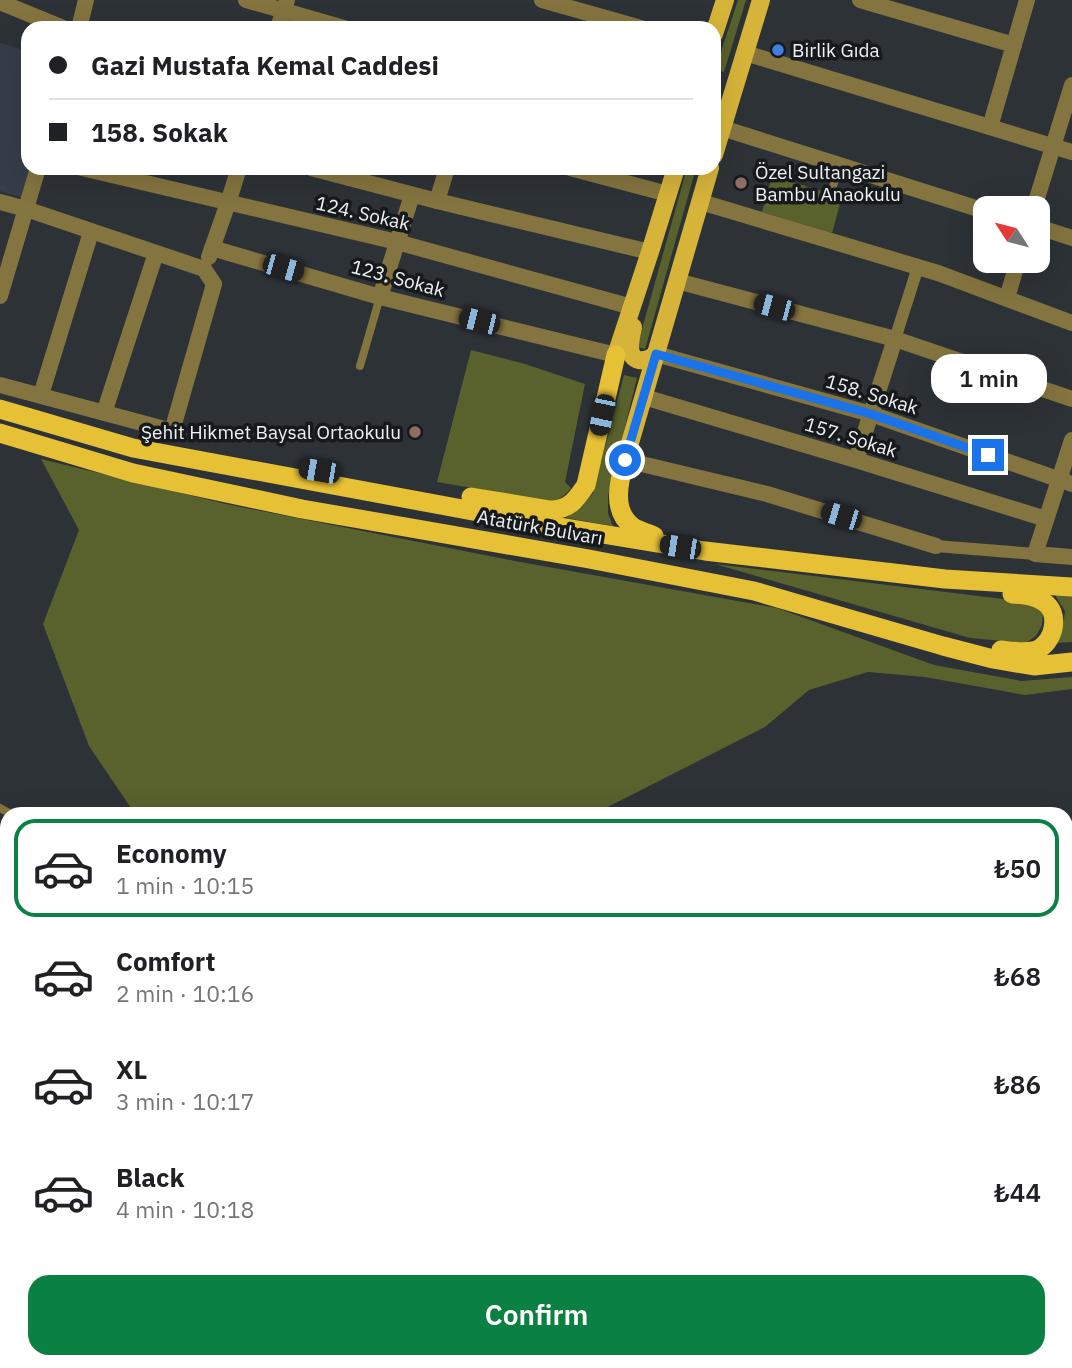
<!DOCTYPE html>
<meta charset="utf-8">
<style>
body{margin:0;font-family:"IBM Plex Sans",sans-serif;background:#f6f6f6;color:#202124;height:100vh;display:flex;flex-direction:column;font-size:26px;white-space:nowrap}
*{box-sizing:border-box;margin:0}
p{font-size:23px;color:#757577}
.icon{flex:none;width:38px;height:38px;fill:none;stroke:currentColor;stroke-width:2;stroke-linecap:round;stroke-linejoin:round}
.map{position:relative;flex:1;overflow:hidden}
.panel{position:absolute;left:0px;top:807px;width:1073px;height:562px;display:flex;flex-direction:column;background:#fff;border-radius:21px 21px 0 0;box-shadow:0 7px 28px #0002}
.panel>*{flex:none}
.banner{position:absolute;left:21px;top:21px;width:700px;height:154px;border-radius:21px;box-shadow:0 7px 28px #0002;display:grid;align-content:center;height:154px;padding:0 28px;background:#fff}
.needle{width:46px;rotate:306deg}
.fabs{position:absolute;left:973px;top:196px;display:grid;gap:14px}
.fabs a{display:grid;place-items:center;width:77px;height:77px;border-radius:14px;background:#fff;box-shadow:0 7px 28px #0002;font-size:35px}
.end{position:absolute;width:32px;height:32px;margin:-16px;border:9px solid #1a73e8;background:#fff;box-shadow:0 0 0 4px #fff}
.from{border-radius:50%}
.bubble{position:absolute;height:49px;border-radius:21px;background:#fff;box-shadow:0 7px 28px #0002;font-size:23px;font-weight:600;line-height:49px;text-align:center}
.car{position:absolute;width:21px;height:42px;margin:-21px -10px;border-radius:9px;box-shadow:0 0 5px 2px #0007;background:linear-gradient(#222 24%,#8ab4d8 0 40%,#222 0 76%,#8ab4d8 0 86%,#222 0)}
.banner b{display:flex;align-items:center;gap:24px;height:66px;font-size:26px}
.banner b+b{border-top:2px solid #e0e0e0}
.banner i{width:18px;height:18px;background:#202124}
ul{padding:12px 0 0;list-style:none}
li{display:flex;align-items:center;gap:21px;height:98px;margin:0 14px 10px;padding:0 14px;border:4px solid transparent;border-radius:21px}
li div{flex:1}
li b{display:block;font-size:26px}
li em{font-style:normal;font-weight:600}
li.active{border-color:#0b8043}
li>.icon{width:63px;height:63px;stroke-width:1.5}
.primary-button{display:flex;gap:14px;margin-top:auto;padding:14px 28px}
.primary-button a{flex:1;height:80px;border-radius:21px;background:#0b8043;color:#fff;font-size:28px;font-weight:600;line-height:80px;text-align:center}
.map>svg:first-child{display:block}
</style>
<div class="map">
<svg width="1072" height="1368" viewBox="0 0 1072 1368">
<rect width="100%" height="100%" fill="#2d3237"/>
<polygon fill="#353e48" points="0,43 28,51 28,168 31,168 23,198 0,191"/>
<g fill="#59612c">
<polygon points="738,0 746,0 724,72 715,70"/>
<polygon points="687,168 696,168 645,349 637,347"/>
<polygon points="772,176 842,197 832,233 762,212"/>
<path d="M471,350L525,364L585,384L565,482L571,488C564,497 558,501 547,501L437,482Z"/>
<polygon points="624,375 637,378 608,496 608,513 613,526 566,518 582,506 593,493"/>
<polygon points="41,459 226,504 515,561 777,608 934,665 1022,681 1072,677 1072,689 1025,695 925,677 868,672 809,690 765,727 594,814 135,814 89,746 43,624 79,530"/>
<polygon points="715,564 1036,603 1043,613 1042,625 1036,636 1026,643 970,638"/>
<polygon points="1053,592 1072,594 1072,642 1055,643 1063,626 1065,611"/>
<polygon points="7,1303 7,1362 488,1362 493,1368 0,1368 0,1312"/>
</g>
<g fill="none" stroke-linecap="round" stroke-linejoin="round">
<g stroke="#84743f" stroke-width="8">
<polyline points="831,192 840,165"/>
<polyline points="360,366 380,297"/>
<polyline points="0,808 11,814"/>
<polyline points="667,1362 671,1368"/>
</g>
<g stroke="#84743f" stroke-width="12">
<polyline points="895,339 918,267"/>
<polyline points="936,546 1035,554"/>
</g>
<g stroke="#84743f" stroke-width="16">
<polyline points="246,0 344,28"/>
<polyline points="542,0 641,28"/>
<polyline points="860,0 1014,45"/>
<polyline points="0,2 63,28"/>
<polyline points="79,28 86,0"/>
<polyline points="278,28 287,0"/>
<polyline points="745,53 1072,152"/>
<polyline points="990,127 1027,0"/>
<polyline points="722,128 985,211"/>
<polyline points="82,168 397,242 632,307"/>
<polyline points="311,168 437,201 650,252"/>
<polyline points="570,168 668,194"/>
<polyline points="437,201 447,168"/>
<polyline points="0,202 26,209 204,269"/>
<polyline points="701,202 938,273 1072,323"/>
<polyline points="1034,208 1072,85"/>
<polyline points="1038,227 1072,238"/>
<polyline points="212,248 380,297 616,355"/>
<polyline points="209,257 228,203 239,168"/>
<polyline points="677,281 895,339 1072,399"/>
<polyline points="0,296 38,168"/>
<polyline points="380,297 412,195"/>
<polyline points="1007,298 1018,261"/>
<polyline points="656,354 871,414 1072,484"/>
<polyline points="0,385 172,431 214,284 204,269"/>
<polyline points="41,395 91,232"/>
<polyline points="644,397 856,460 1046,519"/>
<polyline points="104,413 156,253"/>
<polyline points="1072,440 1035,554 1072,557"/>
<polyline points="625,460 767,494 936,546"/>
<polyline points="856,460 895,339"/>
</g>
<g stroke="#d6b43a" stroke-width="18">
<polyline points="714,34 725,0"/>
<polyline points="714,155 761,0"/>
<path d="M633,327C632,333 630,340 630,346C630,364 646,363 656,354"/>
<polyline points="616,355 650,252 676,168"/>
<polyline points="625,460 710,168"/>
</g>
<g stroke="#e6c035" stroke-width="19">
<polyline points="0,409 133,448 554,526 705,551 945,579 1072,587"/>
<polyline points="0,433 133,473 302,509 589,559 754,591 943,646 993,659 1034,666 1072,662"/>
<path d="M625,460C619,481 611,511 633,527C639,531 648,533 654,536"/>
<path d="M471,497L550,510C569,510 576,500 586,485L616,355"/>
<path d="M1001,650C1012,651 1029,654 1039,649C1055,639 1060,613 1044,602C1035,595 1023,595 1012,594"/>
<polyline points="0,876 7,880"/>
<polyline points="0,905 7,909"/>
<polyline points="549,1362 554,1368"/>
<polyline points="584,1362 589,1368"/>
</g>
</g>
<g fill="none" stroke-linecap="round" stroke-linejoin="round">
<polyline stroke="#1a73e8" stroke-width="9" points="625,460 656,354 871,414 988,455"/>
</g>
<circle fill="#3f7fe0" stroke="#171a1c" stroke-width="2.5" cx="778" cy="50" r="7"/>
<g fill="#8d6e63" stroke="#171a1c" stroke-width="2.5">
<circle cx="741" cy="183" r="7"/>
<circle cx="415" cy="432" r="7"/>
</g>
<g text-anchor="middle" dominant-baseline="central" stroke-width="7" stroke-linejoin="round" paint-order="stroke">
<g font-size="19" fill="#eef2f5" stroke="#171a1c" text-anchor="start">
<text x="792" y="50">Birlik Gıda</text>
<text x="755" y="172">Özel Sultangazi<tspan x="755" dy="22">Bambu Anaokulu</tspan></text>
<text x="401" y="432" text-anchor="end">Şehit Hikmet Baysal Ortaokulu</text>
</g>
<g font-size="19" fill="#eef2f5" stroke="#171a1c">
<text transform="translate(363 213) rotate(13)">124. Sokak</text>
<text transform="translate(398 278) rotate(15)">123. Sokak</text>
<text transform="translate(872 394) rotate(17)">158. Sokak</text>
<text transform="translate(851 437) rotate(17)">157. Sokak</text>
<text transform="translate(540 527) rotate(10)">Atatürk Bulvarı</text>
</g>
</g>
</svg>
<div class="fabs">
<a><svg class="needle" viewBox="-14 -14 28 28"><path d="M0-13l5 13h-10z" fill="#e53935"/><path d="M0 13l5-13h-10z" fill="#757577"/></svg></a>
</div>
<i class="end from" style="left:625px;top:460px"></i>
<i class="end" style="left:988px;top:455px"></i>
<div class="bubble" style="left:931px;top:354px;width:116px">1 min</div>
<i class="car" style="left:283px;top:268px;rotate:106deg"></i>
<i class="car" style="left:774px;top:307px;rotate:285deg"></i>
<i class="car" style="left:479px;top:321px;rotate:284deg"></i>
<i class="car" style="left:602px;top:415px;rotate:192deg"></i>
<i class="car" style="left:319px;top:471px;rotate:280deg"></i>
<i class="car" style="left:841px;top:516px;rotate:287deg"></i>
<i class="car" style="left:680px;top:547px;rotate:279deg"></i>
<div class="banner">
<b><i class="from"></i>Gazi Mustafa Kemal Caddesi</b>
<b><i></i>158. Sokak</b>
</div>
<section class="panel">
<ul>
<li class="active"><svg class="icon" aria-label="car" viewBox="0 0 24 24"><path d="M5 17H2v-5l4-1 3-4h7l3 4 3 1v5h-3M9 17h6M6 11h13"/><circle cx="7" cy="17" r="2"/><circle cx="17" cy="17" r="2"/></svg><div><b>Economy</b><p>1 min · 10:15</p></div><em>₺50</em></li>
<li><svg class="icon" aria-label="car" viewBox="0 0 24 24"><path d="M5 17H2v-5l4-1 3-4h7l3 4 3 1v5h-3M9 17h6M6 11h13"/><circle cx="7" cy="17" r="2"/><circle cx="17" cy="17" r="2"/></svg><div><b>Comfort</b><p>2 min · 10:16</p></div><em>₺68</em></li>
<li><svg class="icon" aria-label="car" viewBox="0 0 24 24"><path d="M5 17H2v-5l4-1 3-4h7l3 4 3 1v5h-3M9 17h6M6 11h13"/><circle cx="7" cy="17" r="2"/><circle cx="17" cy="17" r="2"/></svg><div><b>XL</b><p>3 min · 10:17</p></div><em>₺86</em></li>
<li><svg class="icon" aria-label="car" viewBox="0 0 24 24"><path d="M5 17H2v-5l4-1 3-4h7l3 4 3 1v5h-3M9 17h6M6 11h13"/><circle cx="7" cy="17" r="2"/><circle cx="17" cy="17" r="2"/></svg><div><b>Black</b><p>4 min · 10:18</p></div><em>₺44</em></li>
</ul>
<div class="primary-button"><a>Confirm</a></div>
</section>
</div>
